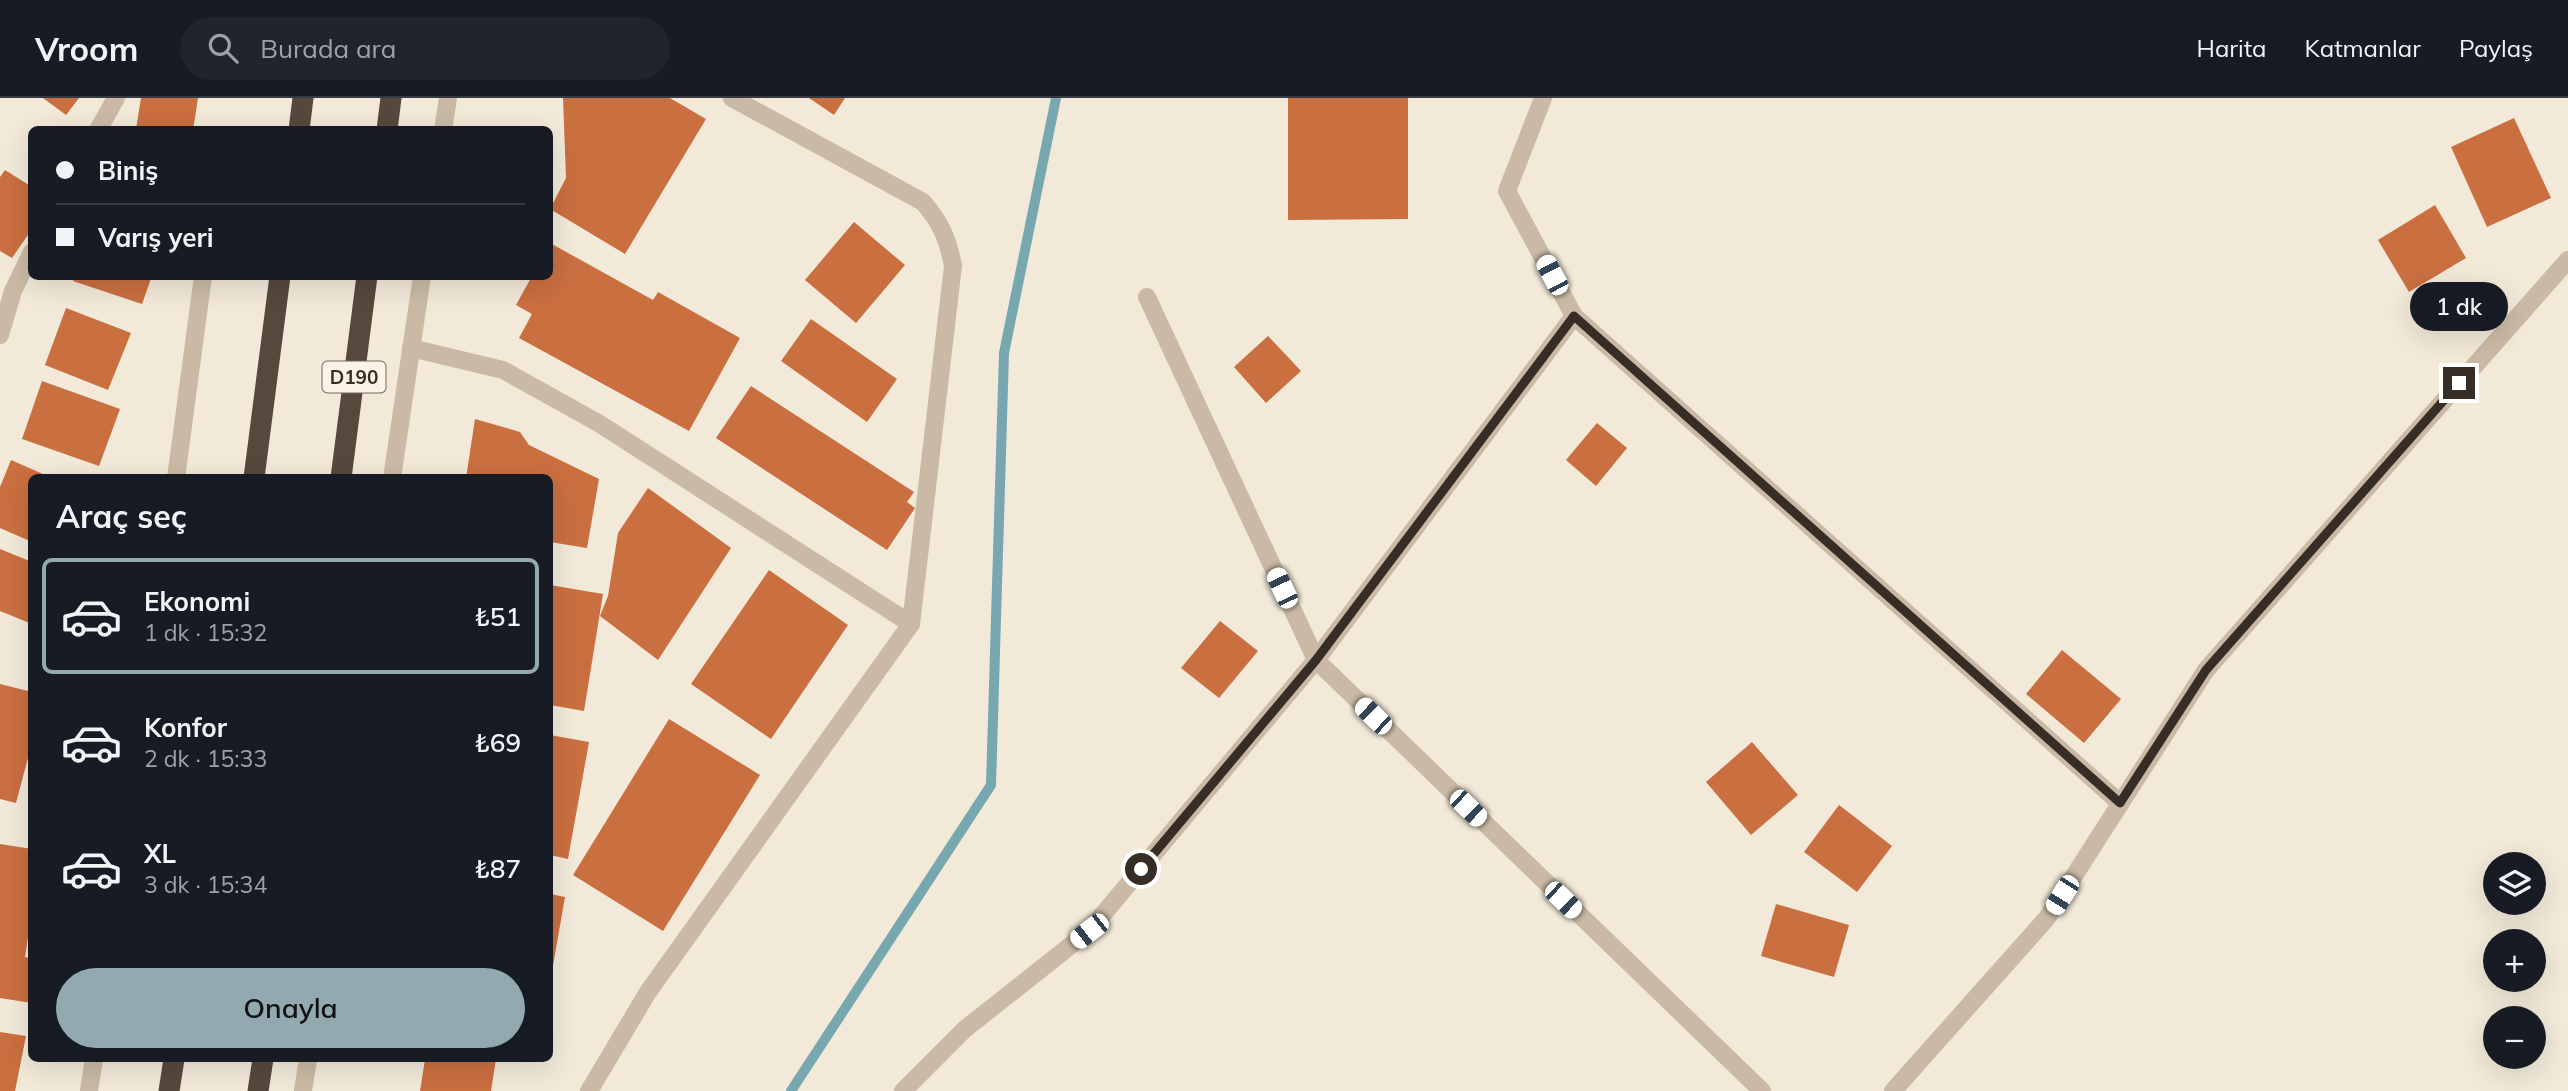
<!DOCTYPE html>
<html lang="tr">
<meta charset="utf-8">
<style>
body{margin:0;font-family:Mulish,sans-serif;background:#20242c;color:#f1f3f6;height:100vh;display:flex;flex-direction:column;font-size:26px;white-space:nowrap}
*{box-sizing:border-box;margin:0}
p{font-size:23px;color:#9ea1a6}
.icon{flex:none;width:38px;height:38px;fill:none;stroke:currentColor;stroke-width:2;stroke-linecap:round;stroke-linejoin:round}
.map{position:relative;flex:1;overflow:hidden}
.panel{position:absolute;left:28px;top:376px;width:525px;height:588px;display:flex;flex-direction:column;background:#171b24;border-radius:10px;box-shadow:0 7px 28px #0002}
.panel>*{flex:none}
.guide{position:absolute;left:28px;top:28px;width:525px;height:154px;border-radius:10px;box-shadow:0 7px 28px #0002;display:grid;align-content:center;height:154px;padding:0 28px;background:#171b24}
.tools{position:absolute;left:2483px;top:754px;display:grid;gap:14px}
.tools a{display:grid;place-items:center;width:63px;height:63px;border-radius:50%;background:#171b24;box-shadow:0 7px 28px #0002;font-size:35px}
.end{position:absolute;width:32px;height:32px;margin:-16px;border:9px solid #362d26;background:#fff;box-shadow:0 0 0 4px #fff}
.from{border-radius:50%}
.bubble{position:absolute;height:49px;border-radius:24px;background:#171b24;box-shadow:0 7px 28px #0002;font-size:23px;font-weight:600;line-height:49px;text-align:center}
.car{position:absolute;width:21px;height:42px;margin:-21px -10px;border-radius:9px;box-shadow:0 0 5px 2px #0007;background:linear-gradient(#fff 24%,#345 0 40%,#fff 0 76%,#345 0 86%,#fff 0)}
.guide b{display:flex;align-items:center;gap:24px;height:66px;font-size:26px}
.guide b+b{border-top:2px solid #363941}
.guide i{width:18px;height:18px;background:#f1f3f6}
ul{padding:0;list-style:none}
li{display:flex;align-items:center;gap:21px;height:116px;margin:0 14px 10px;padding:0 14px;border:4px solid transparent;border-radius:10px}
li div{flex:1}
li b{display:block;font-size:26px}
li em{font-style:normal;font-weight:600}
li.selected{border-color:#91a9af}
li>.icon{width:63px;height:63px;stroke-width:1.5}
h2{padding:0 28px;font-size:32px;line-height:84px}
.cta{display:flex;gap:14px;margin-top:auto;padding:14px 28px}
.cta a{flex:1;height:80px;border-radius:42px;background:#91a9af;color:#111;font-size:28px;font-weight:600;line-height:80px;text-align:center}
header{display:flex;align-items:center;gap:42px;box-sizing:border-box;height:98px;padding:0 35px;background:#171b24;border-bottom:2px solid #363941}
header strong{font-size:33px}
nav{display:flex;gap:38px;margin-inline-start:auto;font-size:24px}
.search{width:490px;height:63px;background:#20242c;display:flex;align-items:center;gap:18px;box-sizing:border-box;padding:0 24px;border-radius:38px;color:#9ea1a6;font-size:26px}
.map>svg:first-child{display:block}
</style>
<header>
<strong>Vroom</strong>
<div class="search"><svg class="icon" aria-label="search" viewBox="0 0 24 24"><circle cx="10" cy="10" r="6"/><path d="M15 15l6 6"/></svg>Burada ara</div>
<nav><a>Harita</a><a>Katmanlar</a><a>Paylaş</a></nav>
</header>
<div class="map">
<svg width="2568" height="993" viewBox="0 0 2568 993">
<rect width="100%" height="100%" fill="#f2e9d9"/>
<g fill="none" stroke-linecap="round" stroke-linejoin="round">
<polyline stroke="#77a8b0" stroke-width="10" points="791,993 991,687 1004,255 1056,0"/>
</g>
<g fill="#ca6f40">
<polygon points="43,0 79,0 66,17"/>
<polygon points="141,0 198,0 193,32 136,31"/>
<polygon points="563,0 670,0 706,21 625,156 550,111 566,80"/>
<polygon points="809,0 845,0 834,17"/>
<polygon points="1288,0 1408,0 1408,121 1288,122"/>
<polygon points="2514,20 2551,100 2487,129 2451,49"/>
<polygon points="5,72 32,89 32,131 12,160 0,153 0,79"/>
<polygon points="2435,107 2466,160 2409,194 2378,142"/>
<polygon points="854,124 905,167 856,225 805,182"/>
<polygon points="550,145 653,202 658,194 740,240 689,333 519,240 532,216 516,207 532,178 550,178"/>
<polygon points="75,178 152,178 142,206 73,183"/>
<polygon points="66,210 131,235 108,292 45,267"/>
<polygon points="811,221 897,281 867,324 781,263"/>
<polygon points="1268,238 1301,273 1266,305 1234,269"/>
<polygon points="42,283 120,311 99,368 22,341"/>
<polygon points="751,288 914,394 907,404 915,410 887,452 716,340"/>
<polygon points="475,321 520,334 529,347 599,381 587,450 550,444 550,380 466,380"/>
<polygon points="1597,325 1627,350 1596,388 1566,362"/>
<polygon points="11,362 52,380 32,380 32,444 0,430 0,389"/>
<polygon points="648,390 731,450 658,562 600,518 608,498 618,435"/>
<polygon points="0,451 32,464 32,526 0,513"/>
<polygon points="769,472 848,527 771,641 691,586"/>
<polygon points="550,487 603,496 584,613 550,607"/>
<polygon points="1220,523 1258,553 1219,600 1181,570"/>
<polygon points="2062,552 2121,601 2084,645 2026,596"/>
<polygon points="0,586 32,594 32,645 16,705 0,701"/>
<polygon points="669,621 760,677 663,833 573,777"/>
<polygon points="550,637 589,644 568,761 550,757"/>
<polygon points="1752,644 1798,697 1751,737 1706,684"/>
<polygon points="1839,707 1892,748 1857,794 1804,754"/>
<polygon points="0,746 32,751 32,814 25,859 32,860 32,905 0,900"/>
<polygon points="550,796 565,799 551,879 550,878"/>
<polygon points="1776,806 1849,827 1834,879 1761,858"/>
<polygon points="0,934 26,938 15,993 0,993"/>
<polygon points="425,961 496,961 491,993 420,993"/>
</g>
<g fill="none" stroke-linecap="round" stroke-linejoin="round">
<g stroke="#cabaa5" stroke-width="18">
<polyline points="98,32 116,0"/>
<polyline points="443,32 448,0"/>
<polyline points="1147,199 1316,562 1762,993"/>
<polyline points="1574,218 2120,705"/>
<polyline points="0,237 13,193 32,154"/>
<polyline points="411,250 503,272 600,326 911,526"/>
<polyline points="176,380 203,178"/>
<polyline points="392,380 422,178"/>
<polyline points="89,993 94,961"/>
<polyline points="303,993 308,961"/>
<path d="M589,993L648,894L911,526L953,168C948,141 941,125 923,104L732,0"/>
<polyline points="903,993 965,931 1089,833 1316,562 1574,218 1507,93 1543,0"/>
<polyline points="1893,993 2047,820 2206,572 2568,162"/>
</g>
<g stroke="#57483d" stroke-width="21">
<polyline points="299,32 303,0"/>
<polyline points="387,32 391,0"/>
<polyline points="254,380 280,178"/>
<polyline points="341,380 367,178"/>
<polyline points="169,993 174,961"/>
<polyline points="258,993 263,961"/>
</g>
</g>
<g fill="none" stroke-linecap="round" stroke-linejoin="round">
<polyline stroke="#362d26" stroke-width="9" points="1141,771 1316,562 1574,218 2120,705 2206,572 2459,285"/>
</g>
<g text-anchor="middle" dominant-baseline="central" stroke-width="6" stroke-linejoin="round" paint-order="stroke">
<rect fill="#faf3e6" stroke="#716860" stroke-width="2" x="322.5" y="263.5" width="63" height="31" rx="5"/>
<g font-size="19" font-weight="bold" fill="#362d26">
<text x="354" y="279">D190</text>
</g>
</g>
</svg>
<div class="tools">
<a><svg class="icon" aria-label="layers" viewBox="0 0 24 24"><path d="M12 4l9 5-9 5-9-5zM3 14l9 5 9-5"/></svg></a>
<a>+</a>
<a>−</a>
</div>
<i class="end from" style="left:1141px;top:771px"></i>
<i class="end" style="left:2459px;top:285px"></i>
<div class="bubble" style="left:2410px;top:184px;width:98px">1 dk</div>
<i class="car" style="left:1552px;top:177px;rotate:332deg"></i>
<i class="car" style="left:1282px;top:490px;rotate:335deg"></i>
<i class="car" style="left:1373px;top:618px;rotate:314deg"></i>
<i class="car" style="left:1468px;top:710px;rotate:134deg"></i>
<i class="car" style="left:2062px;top:797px;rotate:212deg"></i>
<i class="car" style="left:1563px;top:802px;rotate:134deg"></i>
<i class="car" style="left:1089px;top:833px;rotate:232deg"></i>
<div class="guide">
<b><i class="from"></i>Biniş</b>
<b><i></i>Varış yeri</b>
</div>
<section class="panel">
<h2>Araç seç</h2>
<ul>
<li class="selected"><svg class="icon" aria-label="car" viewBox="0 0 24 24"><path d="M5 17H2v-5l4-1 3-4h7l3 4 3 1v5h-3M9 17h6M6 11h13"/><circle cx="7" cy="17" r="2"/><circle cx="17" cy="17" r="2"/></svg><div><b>Ekonomi</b><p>1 dk · 15:32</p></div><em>₺51</em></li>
<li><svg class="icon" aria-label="car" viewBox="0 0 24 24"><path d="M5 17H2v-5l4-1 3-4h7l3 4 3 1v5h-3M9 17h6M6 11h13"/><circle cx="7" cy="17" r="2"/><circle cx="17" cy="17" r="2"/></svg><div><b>Konfor</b><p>2 dk · 15:33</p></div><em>₺69</em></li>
<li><svg class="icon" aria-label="car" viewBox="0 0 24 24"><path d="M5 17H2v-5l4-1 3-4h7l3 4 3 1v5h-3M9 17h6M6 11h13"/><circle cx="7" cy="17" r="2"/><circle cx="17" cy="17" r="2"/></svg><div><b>XL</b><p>3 dk · 15:34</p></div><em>₺87</em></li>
</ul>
<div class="cta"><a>Onayla</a></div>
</section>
</div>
